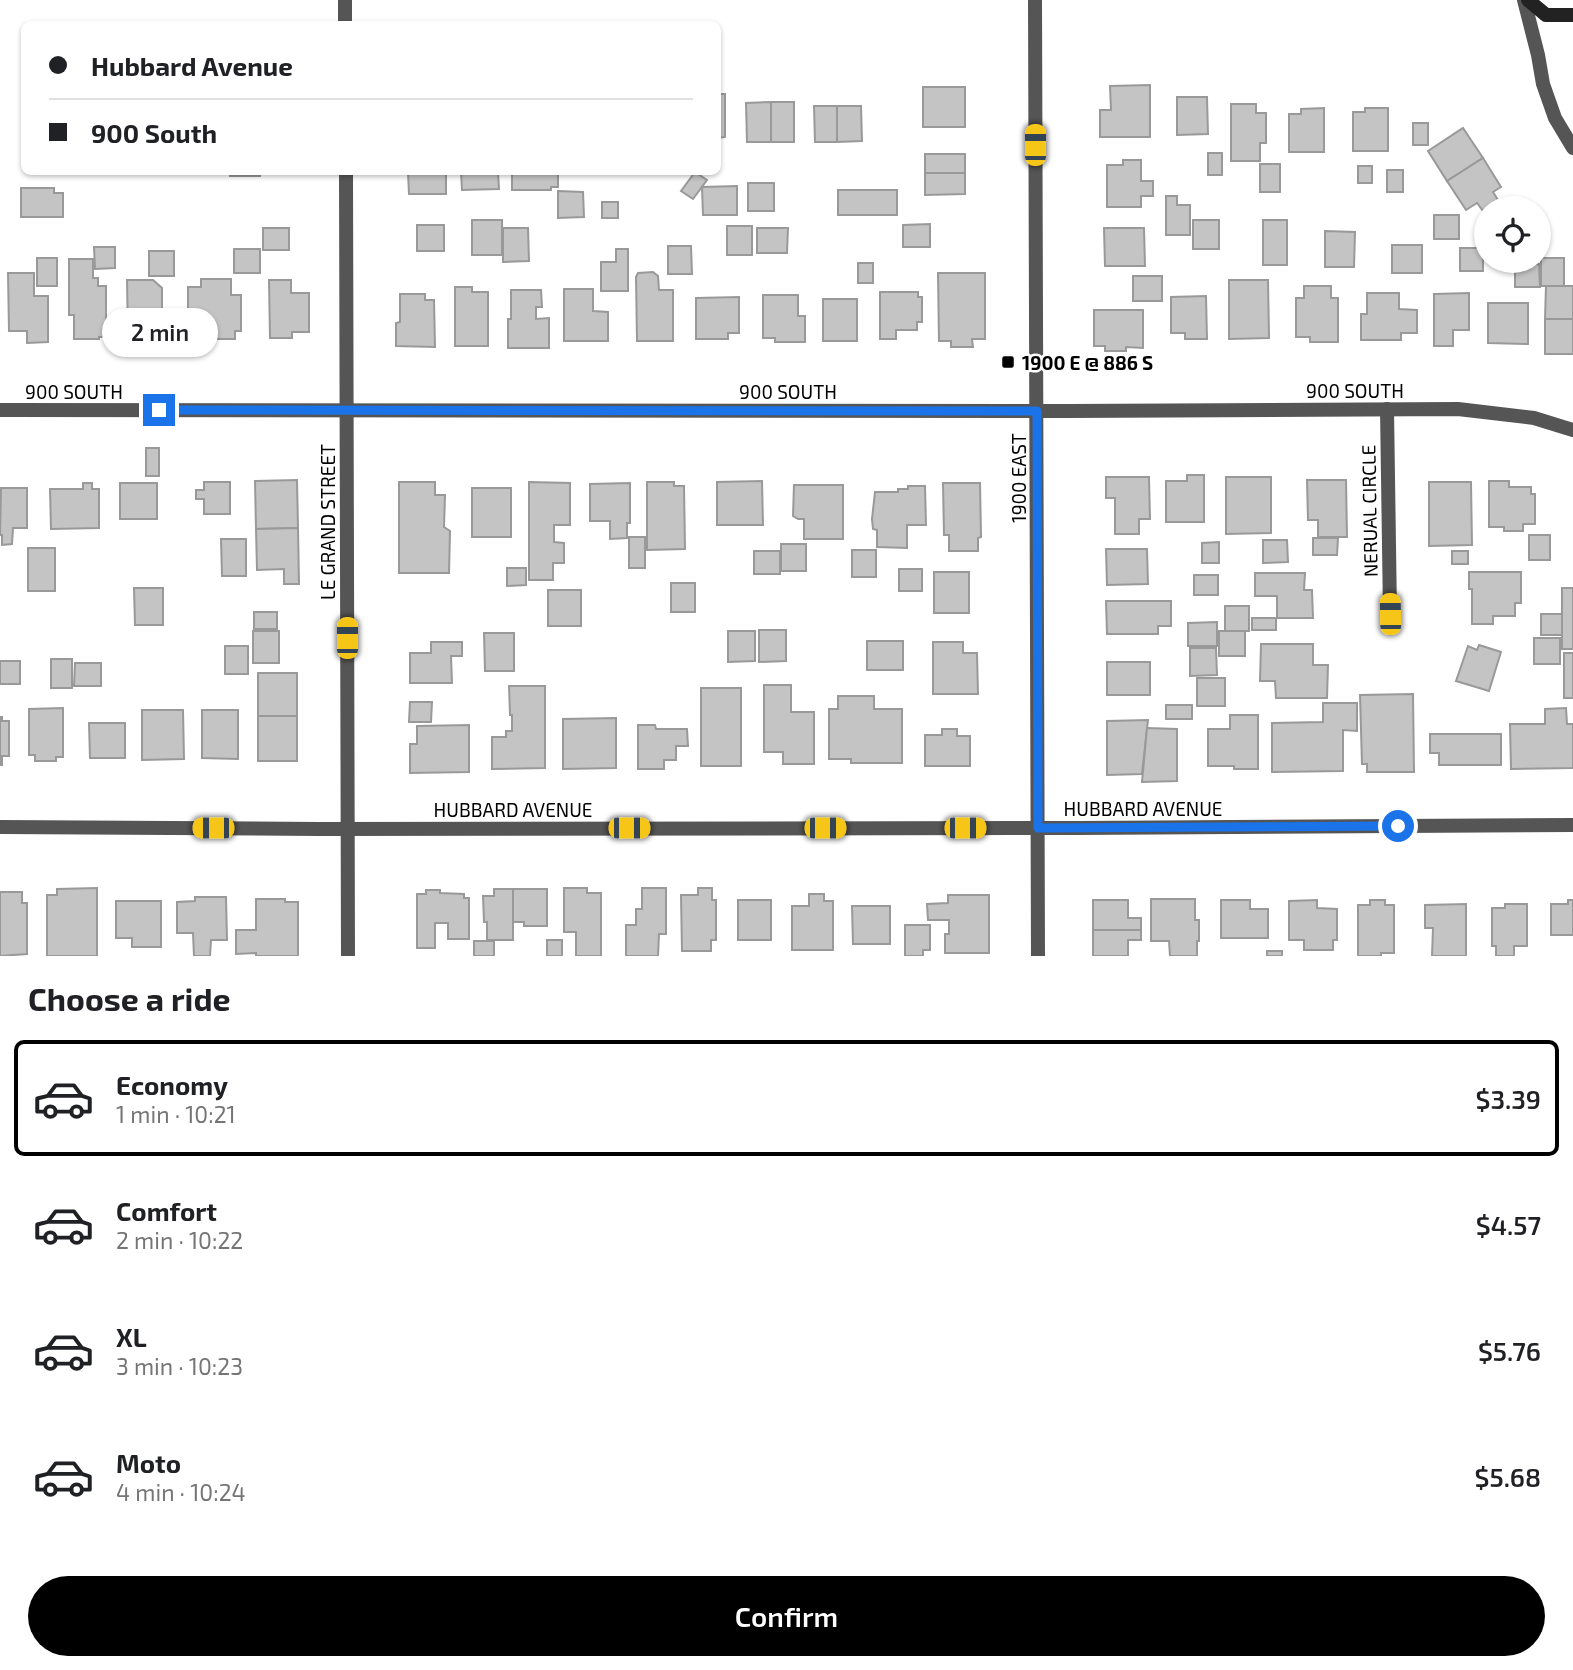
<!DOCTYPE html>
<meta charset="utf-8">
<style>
body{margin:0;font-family:"Exo 2",sans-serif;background:#f6f6f6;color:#202124;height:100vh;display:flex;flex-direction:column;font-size:26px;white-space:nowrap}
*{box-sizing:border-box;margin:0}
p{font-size:23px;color:#757577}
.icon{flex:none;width:38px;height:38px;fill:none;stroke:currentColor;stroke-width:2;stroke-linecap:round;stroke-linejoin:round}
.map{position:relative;height:956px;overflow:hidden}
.details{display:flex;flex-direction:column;background:#fff;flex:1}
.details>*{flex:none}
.hud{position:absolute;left:21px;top:21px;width:700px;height:154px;border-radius:10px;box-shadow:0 2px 5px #0004;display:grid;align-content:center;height:154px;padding:0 28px;background:#fff}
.controls{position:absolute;left:1474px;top:196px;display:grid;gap:14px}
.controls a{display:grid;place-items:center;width:77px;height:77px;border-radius:50%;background:#fff;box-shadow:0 2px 5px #0004;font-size:35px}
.end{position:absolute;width:32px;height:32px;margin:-16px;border:9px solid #1a73e8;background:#fff;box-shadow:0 0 0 4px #fff}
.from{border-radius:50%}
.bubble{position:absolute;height:49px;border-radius:24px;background:#fff;box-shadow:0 2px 5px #0004;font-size:23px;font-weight:600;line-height:49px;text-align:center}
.car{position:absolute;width:21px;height:42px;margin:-21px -10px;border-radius:9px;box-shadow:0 0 5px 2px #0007;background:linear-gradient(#f5c518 24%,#345 0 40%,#f5c518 0 76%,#345 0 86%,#f5c518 0)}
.hud b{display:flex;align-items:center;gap:24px;height:66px;font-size:26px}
.hud b+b{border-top:2px solid #e0e0e0}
.hud i{width:18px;height:18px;background:#202124}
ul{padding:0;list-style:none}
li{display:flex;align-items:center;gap:21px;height:116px;margin:0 14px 10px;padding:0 14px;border:4px solid transparent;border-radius:10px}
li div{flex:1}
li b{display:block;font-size:26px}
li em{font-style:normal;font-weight:600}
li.current{border-color:#000}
li>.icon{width:63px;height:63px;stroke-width:1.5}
h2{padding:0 28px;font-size:32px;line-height:84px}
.cta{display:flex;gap:14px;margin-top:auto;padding:14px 28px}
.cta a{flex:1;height:80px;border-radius:42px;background:#000;color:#fff;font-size:28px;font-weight:600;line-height:80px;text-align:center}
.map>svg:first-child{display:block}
</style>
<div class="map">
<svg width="1573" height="956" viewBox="0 0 1573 956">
<rect width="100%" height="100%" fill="#fff"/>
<g fill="#c4c4c4" stroke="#999" stroke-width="2">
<polygon points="1150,85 1150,137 1100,137 1100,110 1111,110 1110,86"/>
<rect x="923" y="87" width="42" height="40"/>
<polygon points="718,94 725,94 725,137 718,138"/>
<polygon points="1177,97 1207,97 1208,134 1177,135"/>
<rect x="771" y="102" width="23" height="40"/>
<polygon points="771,102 771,142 747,142 746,103"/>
<polygon points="1231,104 1256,104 1256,113 1266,113 1266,143 1260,143 1260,161 1231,161"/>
<polygon points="814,106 837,106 837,142 815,142"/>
<polygon points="837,106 861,106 862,141 837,142"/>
<polygon points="1324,108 1324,152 1289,152 1289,114 1301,114 1301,109"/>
<polygon points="1365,108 1388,108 1388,151 1353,151 1353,112 1365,112"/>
<rect x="1413" y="123" width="15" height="22"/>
<polygon points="1463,128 1483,158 1447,181 1428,151"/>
<rect x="1208" y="153" width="14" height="22"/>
<rect x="925" y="154" width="40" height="19"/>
<polygon points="1483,158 1501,187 1493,192 1503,208 1486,208 1486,215 1477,203 1466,210 1447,181"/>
<polygon points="1123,160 1141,160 1141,181 1153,181 1153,196 1141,196 1141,207 1107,207 1107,165 1123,165"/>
<rect x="1260" y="164" width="20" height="28"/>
<rect x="1358" y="166" width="14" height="17"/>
<rect x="1387" y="170" width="16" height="22"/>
<rect x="230" y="172" width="30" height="4"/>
<polygon points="446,172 446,194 409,194 408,173"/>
<polygon points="461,172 498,172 499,189 462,190"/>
<polygon points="512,172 558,172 558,187 551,187 551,190 512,190"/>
<polygon points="695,172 707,180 693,199 681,191"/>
<polygon points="925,173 965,173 965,194 925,195"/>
<rect x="748" y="183" width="26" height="28"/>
<polygon points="737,186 737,215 703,215 702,187"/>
<polygon points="21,188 54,188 54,193 63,193 63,217 21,217"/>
<rect x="838" y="190" width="59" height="25"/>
<polygon points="558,191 583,192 584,217 558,218"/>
<polygon points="1166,196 1177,196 1177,205 1190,205 1190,235 1166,235"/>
<rect x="602" y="202" width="16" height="16"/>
<rect x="1434" y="215" width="25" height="24"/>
<rect x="472" y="220" width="30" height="35"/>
<rect x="1193" y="220" width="26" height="29"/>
<rect x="1263" y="220" width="24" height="45"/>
<polygon points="930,224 930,247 903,247 903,225"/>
<rect x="417" y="225" width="27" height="26"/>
<rect x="727" y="226" width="25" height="29"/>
<rect x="263" y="228" width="26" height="22"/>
<polygon points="503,228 528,228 529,261 503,262"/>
<polygon points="757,228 788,228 787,253 757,253"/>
<polygon points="1104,228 1144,228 1145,266 1105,266"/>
<polygon points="1325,231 1355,232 1354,267 1325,267"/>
<rect x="1392" y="245" width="30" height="28"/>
<polygon points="668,246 691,246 692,274 668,274"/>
<polygon points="94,247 115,247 115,268 95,269"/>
<rect x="1460" y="248" width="23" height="23"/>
<rect x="234" y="249" width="26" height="24"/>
<polygon points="616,249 628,249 628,291 601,291 601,262 616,262"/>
<rect x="149" y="251" width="25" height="25"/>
<rect x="37" y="258" width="20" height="28"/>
<rect x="1541" y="258" width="23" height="28"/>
<polygon points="69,259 93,259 93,278 98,278 98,286 106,286 106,337 99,337 99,339 74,339 74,315 69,315"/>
<rect x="858" y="263" width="15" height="20"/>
<polygon points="1515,264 1539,264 1540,287 1515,287"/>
<polygon points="653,272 658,276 659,290 673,290 673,341 637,341 636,277 638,273"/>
<polygon points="8,273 34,273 34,296 48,296 48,342 27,343 27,331 9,331"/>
<polygon points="938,273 985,273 985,339 972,339 973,347 951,347 951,341 939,341"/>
<rect x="1133" y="276" width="29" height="25"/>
<polygon points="201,279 231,279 231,295 241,295 241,331 235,331 235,339 201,339 201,331 188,331 188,287 201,287"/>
<polygon points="127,280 153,280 162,288 162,347 143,347 143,336 128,336"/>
<polygon points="269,280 291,280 291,293 309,293 309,332 292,332 292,338 270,338"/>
<polygon points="1229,280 1268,280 1269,338 1229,339"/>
<polygon points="1304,286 1331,286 1331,298 1338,298 1338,342 1310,342 1310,337 1296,337 1296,298 1304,298"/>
<polygon points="1546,286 1573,286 1573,319 1545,319"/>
<polygon points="455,287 472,287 472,292 488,292 488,346 455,346"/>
<polygon points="564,289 593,289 593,311 608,312 608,341 564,341"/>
<polygon points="511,290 541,290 542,307 536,307 536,319 549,318 549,348 508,348 508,319 511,319"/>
<polygon points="880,292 918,292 918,297 922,297 922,322 917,322 917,330 896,330 896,339 880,339"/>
<polygon points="1367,293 1399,293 1399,309 1417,310 1417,333 1401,333 1401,340 1361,340 1361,314 1367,314"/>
<polygon points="1469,293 1469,330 1453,330 1453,346 1434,346 1434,294"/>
<polygon points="400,294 425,294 425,300 434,300 435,347 396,346 396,323 400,322"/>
<polygon points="763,295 798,295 798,316 805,316 805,342 775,342 775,338 763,338"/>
<polygon points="1206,296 1207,339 1185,339 1185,333 1171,333 1171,297"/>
<polygon points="739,297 739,333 728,333 728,339 696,339 696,298"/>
<rect x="823" y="299" width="34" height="42"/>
<polygon points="1488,303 1528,303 1528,344 1488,343"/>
<polygon points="1094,310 1143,310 1143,348 1126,347 1126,351 1105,351 1105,346 1094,346"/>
<rect x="1545" y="319" width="28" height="35"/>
<rect x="146" y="448" width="13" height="28"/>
<polygon points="1187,475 1204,475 1204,522 1166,522 1166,481 1187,481"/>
<polygon points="1106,477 1149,477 1150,519 1139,519 1139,534 1115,534 1115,498 1106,498"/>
<polygon points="1226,477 1271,477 1271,533 1226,534"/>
<polygon points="297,480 298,528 256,529 255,481"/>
<polygon points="1307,480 1346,480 1347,537 1318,537 1318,520 1308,520"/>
<polygon points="762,481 763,525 717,525 717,482"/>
<polygon points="1489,481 1509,481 1509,487 1531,487 1531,494 1535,494 1535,524 1523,524 1523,531 1504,531 1504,527 1489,527"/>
<polygon points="204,482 230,482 230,514 204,514 204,499 196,499 196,490 204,490"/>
<polygon points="399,482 435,482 435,495 445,495 444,527 450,531 449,573 399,573"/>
<polygon points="529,482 570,483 570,525 554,525 554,542 564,543 564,563 553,563 553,580 529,580"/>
<polygon points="647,482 674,482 674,486 684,486 685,549 647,550"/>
<polygon points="1429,482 1471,482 1472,545 1429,546"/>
<polygon points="83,483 92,483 92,489 99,489 99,528 51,529 50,489 83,489"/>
<rect x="120" y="483" width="37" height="36"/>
<polygon points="630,483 630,523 627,523 627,538 610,539 610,521 590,521 590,484"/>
<polygon points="943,483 980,483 981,537 978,538 978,551 949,551 949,535 944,535"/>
<polygon points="794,485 843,485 843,539 804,539 804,519 798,519 793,516"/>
<polygon points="908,486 925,486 926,525 907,525 907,548 877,547 877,530 873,529 872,519 875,492 898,492 898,489 908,489"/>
<polygon points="1,488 27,488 27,528 13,528 12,544 2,545 2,535 0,535"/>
<rect x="472" y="488" width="39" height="49"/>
<polygon points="298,528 299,584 284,584 284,569 257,570 256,529"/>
<rect x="1529" y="535" width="21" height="25"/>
<rect x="629" y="537" width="16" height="31"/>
<polygon points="1313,538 1338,538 1337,555 1313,555"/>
<polygon points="221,539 246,539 246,576 222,576"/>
<polygon points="1263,540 1287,540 1288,562 1263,563"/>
<polygon points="1219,542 1219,563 1202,563 1202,543"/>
<rect x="781" y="544" width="25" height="27"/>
<rect x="28" y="548" width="27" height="43"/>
<polygon points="1106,549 1147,549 1148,584 1107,585"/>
<rect x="852" y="550" width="24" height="27"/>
<rect x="754" y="551" width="26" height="23"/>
<rect x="1452" y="551" width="16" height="13"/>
<polygon points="507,568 526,568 526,585 507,586"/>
<rect x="899" y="569" width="23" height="22"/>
<rect x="934" y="572" width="35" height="41"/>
<polygon points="1469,572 1521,572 1521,603 1515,603 1515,616 1493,616 1493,624 1472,624 1472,589 1469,589"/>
<polygon points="1255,573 1305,573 1304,590 1312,590 1313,618 1277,618 1277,596 1255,596"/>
<rect x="1194" y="575" width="24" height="20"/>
<rect x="671" y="583" width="24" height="29"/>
<polygon points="134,588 163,588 163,625 135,625"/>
<rect x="1562" y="588" width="11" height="61"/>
<rect x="548" y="590" width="33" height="36"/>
<polygon points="1106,601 1171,601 1171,626 1158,626 1158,634 1107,634"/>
<rect x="1225" y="606" width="24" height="25"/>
<rect x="254" y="612" width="23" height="17"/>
<rect x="1541" y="614" width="21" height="21"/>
<rect x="1252" y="618" width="24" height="12"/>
<polygon points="1217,622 1217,646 1188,646 1188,623"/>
<polygon points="759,630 786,630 786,661 759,662"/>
<rect x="253" y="631" width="26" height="32"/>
<polygon points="728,631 755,631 755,661 728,662"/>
<rect x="1219" y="631" width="26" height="25"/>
<polygon points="484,633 514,633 514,671 485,671"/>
<rect x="1534" y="638" width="26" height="26"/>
<rect x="867" y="641" width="36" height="29"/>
<polygon points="431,642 462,642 462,656 451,656 452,683 410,683 410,653 431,653"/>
<polygon points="933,642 963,642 963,653 977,653 978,694 933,694"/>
<polygon points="1261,644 1313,644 1313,665 1328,665 1327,698 1276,698 1275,681 1260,681"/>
<polygon points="1479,645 1501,652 1489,691 1456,681 1468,646 1477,650"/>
<rect x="225" y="646" width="23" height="28"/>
<polygon points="1190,648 1216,648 1217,675 1190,676"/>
<rect x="1564" y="653" width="9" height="45"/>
<rect x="51" y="659" width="21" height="29"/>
<rect x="0" y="661" width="20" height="23"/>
<rect x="1107" y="662" width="43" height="33"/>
<polygon points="75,663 101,663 101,686 74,686"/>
<rect x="258" y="673" width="39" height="43"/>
<rect x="1197" y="678" width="28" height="28"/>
<polygon points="764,685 791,685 791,712 814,712 814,764 783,764 783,752 764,752"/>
<polygon points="509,686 545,686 545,768 492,769 492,737 506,737 506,731 512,731 512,715 510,715"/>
<rect x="701" y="688" width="40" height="78"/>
<polygon points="1413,694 1414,772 1367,772 1367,764 1362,764 1360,695"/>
<polygon points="838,696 874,696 874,709 902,709 902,763 851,763 851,759 829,759 829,709 838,709"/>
<polygon points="410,702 432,702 431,722 409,722"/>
<polygon points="1323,703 1357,703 1357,731 1343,730 1343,771 1272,772 1272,723 1323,722"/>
<rect x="1166" y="705" width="26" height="14"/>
<polygon points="63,708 63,757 56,757 56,761 35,761 35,755 29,755 29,709"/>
<polygon points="1566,708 1567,724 1573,724 1573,768 1511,769 1510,724 1545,724 1545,709"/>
<polygon points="142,710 183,710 184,759 142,760"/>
<polygon points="202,710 238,710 238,759 202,758"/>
<polygon points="1230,715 1258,715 1258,769 1234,769 1234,766 1208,766 1208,729 1230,729"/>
<rect x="258" y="716" width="39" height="45"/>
<polygon points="0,717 2,717 2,721 9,721 9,756 2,756 2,765 0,765"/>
<polygon points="616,718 616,768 563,769 563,719"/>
<polygon points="1148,720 1142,774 1107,775 1107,721"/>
<polygon points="89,723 125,723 125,758 90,758"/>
<polygon points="469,725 469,772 410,773 410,744 417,744 417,726"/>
<polygon points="638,725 655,725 656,729 687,729 688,746 676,746 676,760 664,760 664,769 638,769"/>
<polygon points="1147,728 1177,729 1177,781 1142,782"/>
<polygon points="942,729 957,729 957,736 970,736 970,766 925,766 925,735 942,735"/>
<polygon points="1430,734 1501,734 1501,765 1439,765 1439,753 1430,753"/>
<polygon points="97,888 97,956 47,956 47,895 57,895 57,889"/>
<polygon points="564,888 587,888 587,893 601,893 601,956 576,956 576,932 564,932"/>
<polygon points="642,888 666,888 666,934 659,934 658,956 626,956 626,925 636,925 636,909 642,909"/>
<polygon points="698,888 712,888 712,900 716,900 716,940 711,940 711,951 682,951 681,895 698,895"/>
<polygon points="494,889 513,889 513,940 487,940 487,922 484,922 483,896 494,896"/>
<polygon points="513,889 547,889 547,926 524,926 524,922 513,922"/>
<polygon points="426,890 440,890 440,893 464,894 464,898 469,898 469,939 448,939 448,923 435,923 435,948 417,948 417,894 426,894"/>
<polygon points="0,892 22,892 22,903 27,903 27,954 0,956"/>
<polygon points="809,894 824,894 824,901 833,901 833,950 792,950 792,906 809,906"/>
<polygon points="948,895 989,895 989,953 945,953 945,934 949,934 949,920 928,920 927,904 948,903"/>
<polygon points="195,897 226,897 227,940 211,940 210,956 194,956 193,933 177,933 177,902 195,901"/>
<polygon points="256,899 285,899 285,902 298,902 298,956 256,956 256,953 236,954 236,930 256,930"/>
<polygon points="1151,899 1195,899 1195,920 1199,920 1199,941 1197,941 1197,956 1170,956 1169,941 1151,941"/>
<rect x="738" y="900" width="33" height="40"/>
<polygon points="1093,900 1128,900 1128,918 1141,918 1141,930 1093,930"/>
<polygon points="1221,900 1250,900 1250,909 1268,909 1268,938 1221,938"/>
<polygon points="1317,900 1317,908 1337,909 1337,940 1333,940 1333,950 1304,950 1304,940 1289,940 1289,901"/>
<polygon points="1370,900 1385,900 1385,905 1394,905 1394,953 1381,953 1381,956 1358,956 1358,905 1370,905"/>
<polygon points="1568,900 1573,900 1573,935 1551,935 1551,904 1568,904"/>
<polygon points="116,901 161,901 161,947 132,947 132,938 116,938"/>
<polygon points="1466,904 1466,956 1432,956 1433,928 1425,928 1425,905"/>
<polygon points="1505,904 1527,904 1527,946 1514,946 1514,956 1496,956 1496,946 1492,946 1492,908 1505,908"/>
<polygon points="852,906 890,906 890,944 853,944"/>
<polygon points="905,925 930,925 930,950 923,950 923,956 905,956"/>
<polygon points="1093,930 1141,930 1141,940 1128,940 1128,956 1093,956"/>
<rect x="547" y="940" width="15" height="16"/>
<rect x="474" y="941" width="20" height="15"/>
<rect x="1267" y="951" width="15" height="5"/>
</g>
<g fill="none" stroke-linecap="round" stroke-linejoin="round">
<g stroke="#555" stroke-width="14">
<polyline points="345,0 345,24"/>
<polyline points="1035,0 1038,956"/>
<polyline points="1524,0 1538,55 1543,84 1555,118 1573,148"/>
<polyline points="346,172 348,956"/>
<polyline points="1387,409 1390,614"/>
<polyline points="0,410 1068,411 1458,409 1534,418 1573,430"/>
<polyline points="0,827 319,829 1078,828 1573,825"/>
</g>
<polyline stroke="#222" stroke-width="14" points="1528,0 1546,15 1573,15"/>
</g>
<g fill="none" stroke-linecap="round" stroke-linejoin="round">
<polyline stroke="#1a73e8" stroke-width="9" points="159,410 1037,411 1038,828 1398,826"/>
</g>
<rect fill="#000" stroke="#fff" stroke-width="2.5" x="1001" y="355" width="14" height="14" rx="3.5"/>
<g text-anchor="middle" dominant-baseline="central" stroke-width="5" stroke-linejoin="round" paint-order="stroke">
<g font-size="19" font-weight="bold" fill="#000" stroke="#fff" text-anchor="start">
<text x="1022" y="362">1900 E @ 886 S</text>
</g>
<g font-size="19" fill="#000" stroke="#fff">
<text x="1355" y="390">900 SOUTH</text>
<text x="74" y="391">900 SOUTH</text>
<text x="788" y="391">900 SOUTH</text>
<text transform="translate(1018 478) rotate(-90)">1900 EAST</text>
<text transform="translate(1369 511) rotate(-91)">NERUAL CIRCLE</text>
<text transform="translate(327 522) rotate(-90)">LE GRAND STREET</text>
<text x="1143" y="808">HUBBARD AVENUE</text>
<text x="513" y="809">HUBBARD AVENUE</text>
</g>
</g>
</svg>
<div class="controls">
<a><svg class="icon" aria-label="locate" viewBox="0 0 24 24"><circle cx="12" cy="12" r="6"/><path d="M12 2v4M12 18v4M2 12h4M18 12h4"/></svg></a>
</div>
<i class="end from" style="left:1398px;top:826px"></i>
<i class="end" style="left:159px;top:410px"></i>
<div class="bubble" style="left:102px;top:308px;width:116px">2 min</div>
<i class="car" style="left:1035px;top:145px;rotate:0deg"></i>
<i class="car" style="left:1390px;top:614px;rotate:359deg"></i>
<i class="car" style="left:347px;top:638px;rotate:0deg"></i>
<i class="car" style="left:213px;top:828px;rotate:270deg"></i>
<i class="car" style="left:629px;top:828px;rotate:90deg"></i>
<i class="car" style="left:825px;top:828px;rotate:90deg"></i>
<i class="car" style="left:965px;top:828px;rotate:90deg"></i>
<div class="hud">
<b><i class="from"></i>Hubbard Avenue</b>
<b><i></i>900 South</b>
</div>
</div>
<section class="details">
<h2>Choose a ride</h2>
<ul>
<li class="current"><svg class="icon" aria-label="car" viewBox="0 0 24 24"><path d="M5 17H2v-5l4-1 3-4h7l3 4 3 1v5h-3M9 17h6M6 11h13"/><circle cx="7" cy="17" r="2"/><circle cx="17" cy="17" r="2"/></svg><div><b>Economy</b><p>1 min · 10:21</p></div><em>$3.39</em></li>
<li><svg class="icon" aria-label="car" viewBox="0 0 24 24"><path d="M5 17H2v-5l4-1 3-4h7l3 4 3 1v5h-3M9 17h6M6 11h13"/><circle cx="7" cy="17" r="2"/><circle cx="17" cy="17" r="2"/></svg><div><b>Comfort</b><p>2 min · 10:22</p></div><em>$4.57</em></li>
<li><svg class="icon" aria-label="car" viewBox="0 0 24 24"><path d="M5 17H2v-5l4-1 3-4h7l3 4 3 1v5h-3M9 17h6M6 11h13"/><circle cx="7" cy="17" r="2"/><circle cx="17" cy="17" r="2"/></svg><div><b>XL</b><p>3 min · 10:23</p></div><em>$5.76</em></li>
<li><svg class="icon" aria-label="car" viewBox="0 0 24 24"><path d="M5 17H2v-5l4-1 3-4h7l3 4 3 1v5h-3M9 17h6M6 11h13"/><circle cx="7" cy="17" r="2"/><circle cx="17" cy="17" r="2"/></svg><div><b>Moto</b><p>4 min · 10:24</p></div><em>$5.68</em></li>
</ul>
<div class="cta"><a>Confirm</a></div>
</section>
